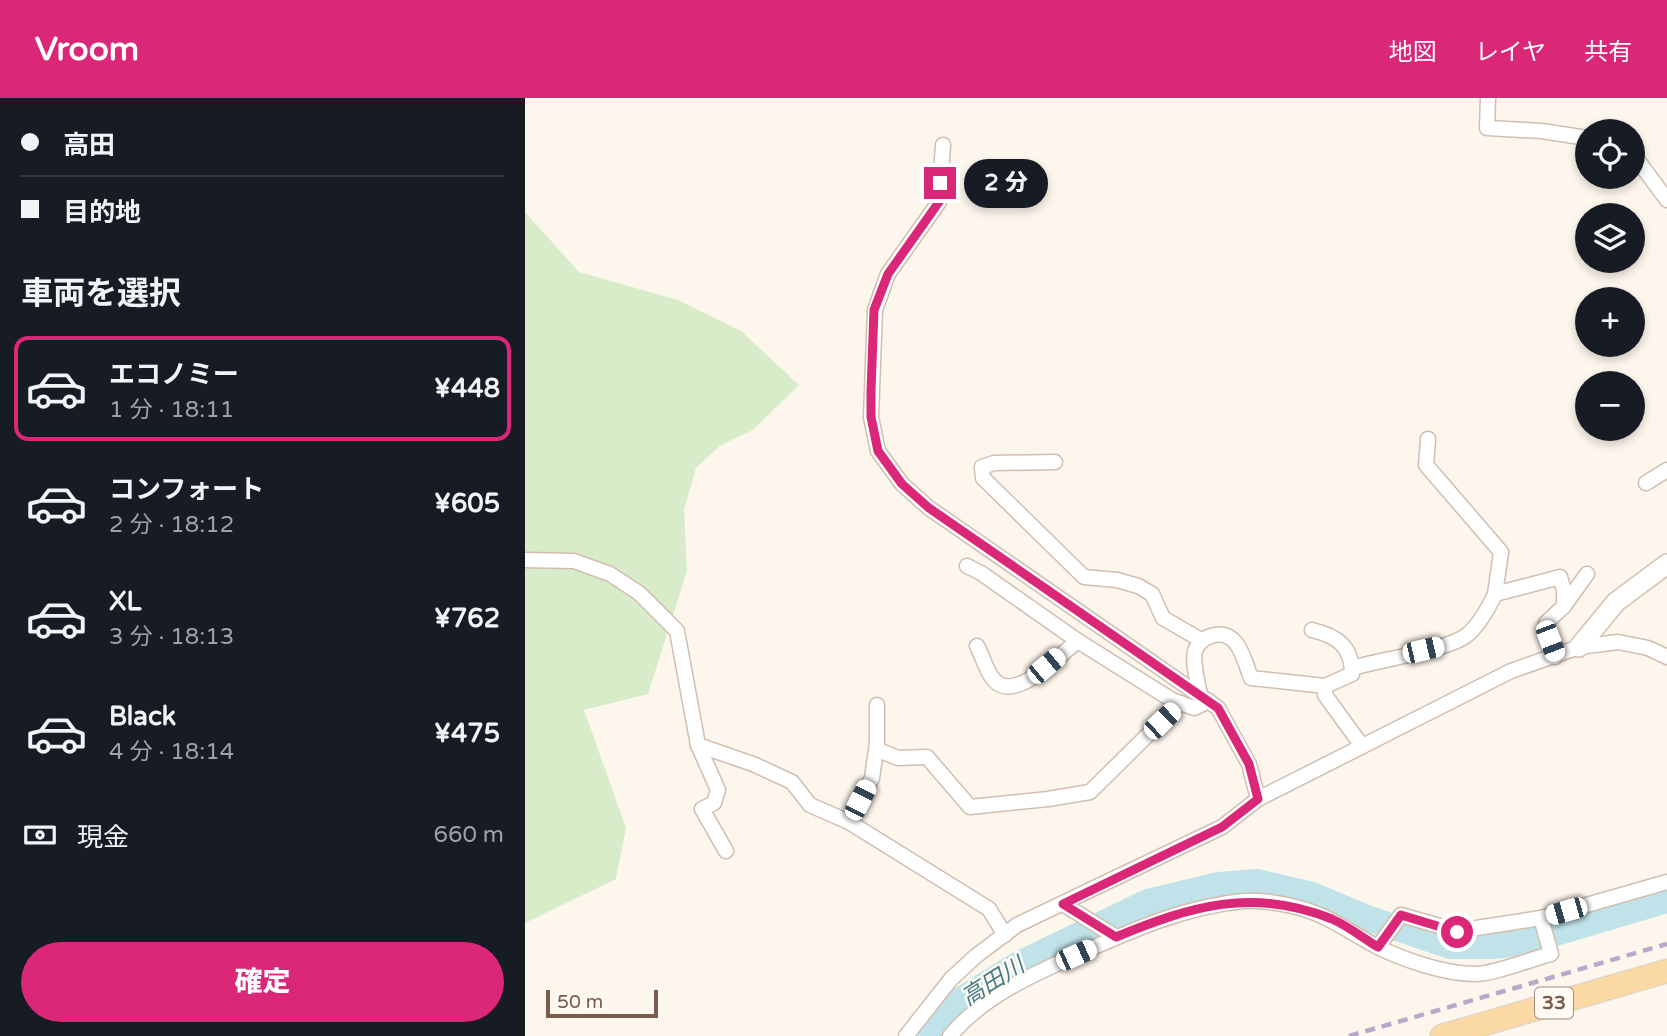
<!DOCTYPE html>
<html lang="ja">
<meta charset="utf-8">
<style>
body{margin:0;font-family:"Varela Round","Noto Sans JP",sans-serif;background:#242831;color:#f1f3f6;height:100vh;display:flex;flex-direction:column;font-size:26px;white-space:nowrap}
*{box-sizing:border-box;margin:0}
p{font-size:23px;color:#9ea1a6}
.icon{flex:none;width:38px;height:38px;fill:none;stroke:currentColor;stroke-width:2;stroke-linecap:round;stroke-linejoin:round}
.map{position:relative;flex:1;overflow:hidden}
.side{display:flex;flex-direction:column;background:#171b24;width:525px}
.side>*{flex:none}
.banner{display:grid;align-content:center;height:154px;padding:0 21px;background:#171b24}
.buttons{position:absolute;left:1050px;top:21px;display:grid;gap:14px}
.buttons a{display:grid;place-items:center;width:70px;height:70px;border-radius:50%;background:#171b24;box-shadow:0 4px 10px #0003;font-size:35px}
.scale{position:absolute;left:21px;bottom:18px;width:112px;box-sizing:border-box;padding-left:7px;border:4px solid #7a5c4d;border-top:0;font-size:19px;line-height:24px;white-space:nowrap;color:#7a5c4d;-webkit-text-stroke:5px #fffaf3;paint-order:stroke}
.end{position:absolute;width:32px;height:32px;margin:-16px;border:9px solid #db2777;background:#fff;box-shadow:0 0 0 4px #fff}
.from{border-radius:50%}
.bubble{position:absolute;height:49px;border-radius:24px;background:#171b24;box-shadow:0 4px 10px #0003;font-size:23px;font-weight:800;line-height:49px;text-align:center}
.car{position:absolute;width:21px;height:42px;margin:-21px -10px;border-radius:9px;box-shadow:0 0 5px 2px #0007;background:linear-gradient(#fff 24%,#345 0 40%,#fff 0 76%,#345 0 86%,#fff 0)}
.banner b{display:flex;align-items:center;gap:24px;height:66px;font-size:26px}
.banner b+b{border-top:2px solid #363941}
.banner i{width:18px;height:18px;background:#f1f3f6}
ul{padding:0;list-style:none}
li{display:flex;align-items:center;gap:21px;height:105px;margin:0 14px 10px;padding:0 7px;border:4px solid transparent;border-radius:14px}
li div{flex:1}
li b{display:block;font-size:26px}
li em{font-style:normal;font-weight:800}
li.active{border-color:#db2777}
li>.icon{width:63px;height:63px;stroke-width:1.5}
h2{padding:0 21px;font-size:32px;line-height:84px}
.pay{display:flex;align-items:center;gap:18px;height:77px;padding:0 21px;font-size:26px}
.pay p{margin-inline-start:auto}
.action{display:flex;gap:14px;margin-top:auto;padding:14px 21px}
.action a{flex:1;height:80px;border-radius:42px;background:#db2777;color:#fff;font-size:28px;font-weight:800;line-height:80px;text-align:center}
header{display:flex;align-items:center;gap:42px;box-sizing:border-box;height:98px;padding:0 35px;background:#db2777;color:#fff}
header strong{font-size:33px}
nav{display:flex;gap:38px;margin-inline-start:auto;font-size:24px}
main{display:flex;flex:1;min-height:0}
.map>svg:first-child{display:block}
</style>
<header>
<strong>Vroom</strong>
<nav><a>地図</a><a>レイヤ</a><a>共有</a></nav>
</header>
<main>
<section class="side">
<div class="banner">
<b><i class="from"></i>高田</b>
<b><i></i>目的地</b>
</div>
<h2>車両を選択</h2>
<ul>
<li class="active"><svg class="icon" aria-label="car" viewBox="0 0 24 24"><path d="M5 17H2v-5l4-1 3-4h7l3 4 3 1v5h-3M9 17h6M6 11h13"/><circle cx="7" cy="17" r="2"/><circle cx="17" cy="17" r="2"/></svg><div><b>エコノミー</b><p>1 分 · 18:11</p></div><em>¥448</em></li>
<li><svg class="icon" aria-label="car" viewBox="0 0 24 24"><path d="M5 17H2v-5l4-1 3-4h7l3 4 3 1v5h-3M9 17h6M6 11h13"/><circle cx="7" cy="17" r="2"/><circle cx="17" cy="17" r="2"/></svg><div><b>コンフォート</b><p>2 分 · 18:12</p></div><em>¥605</em></li>
<li><svg class="icon" aria-label="car" viewBox="0 0 24 24"><path d="M5 17H2v-5l4-1 3-4h7l3 4 3 1v5h-3M9 17h6M6 11h13"/><circle cx="7" cy="17" r="2"/><circle cx="17" cy="17" r="2"/></svg><div><b>XL</b><p>3 分 · 18:13</p></div><em>¥762</em></li>
<li><svg class="icon" aria-label="car" viewBox="0 0 24 24"><path d="M5 17H2v-5l4-1 3-4h7l3 4 3 1v5h-3M9 17h6M6 11h13"/><circle cx="7" cy="17" r="2"/><circle cx="17" cy="17" r="2"/></svg><div><b>Black</b><p>4 分 · 18:14</p></div><em>¥475</em></li>
</ul>
<div class="pay"><svg class="icon" aria-label="cash" viewBox="0 0 24 24"><path d="M3 7h18v10H3z"/><circle cx="12" cy="12" r="2"/></svg>現金<p>660 m</p></div>
<div class="action"><a>確定</a></div>
</section>
<div class="map">
<svg width="1142" height="938" viewBox="0 0 1142 938">
<rect width="100%" height="100%" fill="#fdf6ec"/>
<polygon fill="#d8ecc9" points="0,114 54,174 153,202 216,233 274,287 228,332 196,347 171,370 159,412 162,473 123,596 59,612 101,730 91,781 0,825"/>
<g fill="none" stroke-linecap="round" stroke-linejoin="round">
<polyline stroke="#bfe3e8" stroke-width="26" points="406,938 434,903 492,867 623,804 694,787 732,784 787,797 842,820 925,848 967,848 997,845 1142,802"/>
<defs>
<g id="street">
<polyline points="963,0 962,30 1017,33 1062,40"/>
<polyline points="418,47 414,104 363,176 350,212 346,319 353,353 377,386 404,410 693,610 724,666 733,701"/>
<polyline points="1108,56 1142,102"/>
<polyline points="903,341 901,367 976,454 970,496"/>
<polyline points="530,364 469,365 457,369 458,380 559,479 592,482 613,488 627,496 638,520 676,542"/>
<polyline points="1121,385 1142,372"/>
<polyline points="0,462 49,463 85,476 114,495 152,533 173,647 228,666 267,684 285,707 324,724 464,811 480,837"/>
<polyline points="442,468 456,475 553,543 647,602 669,610 684,603"/>
<polyline points="1039,508 1062,476"/>
<path d="M787,532C812,538 827,548 827,576L800,588"/>
<path d="M452,548C457,557 460,569 466,578C487,611 534,556 553,543"/>
<path d="M827,570C854,562 923,552 942,537C955,526 963,511 970,496L1035,479L1039,492V508L1021,525L1030,559"/>
<path d="M675,597C673,584 667,565 670,553C673,545 679,540 686,538C713,529 719,562 726,580L800,588V597L837,648"/>
<polyline points="173,647 193,692 189,705 177,711 201,753"/>
<polyline points="351,651 373,660 402,659 445,709 523,701 565,694 655,605"/>
<polyline points="324,724 347,680 352,645 352,607"/>
<polyline points="538,806 591,839"/>
<polyline points="853,849 876,817 932,833 1016,820 1142,784"/>
<polyline points="381,938 426,881 451,858 492,827 697,729 733,701 986,573 1054,549 1093,544 1123,550 1142,559"/>
<path d="M425,938C459,897 511,875 558,854C610,831 662,808 719,803C734,802 753,805 767,808C803,816 822,833 853,849C879,862 920,876 950,876C969,876 1006,861 1026,856L1016,820"/>
</g>
<polyline id="secondary" points="1054,549 1091,504 1142,466"/>
<polyline id="primary" points="917,938 1142,873"/>
</defs>
<use href="#street" stroke="#d1beb0" stroke-width="17"/>
<use href="#secondary" stroke="#d6c0b0" stroke-width="22"/>
<use href="#primary" stroke="#dad1cd" stroke-width="25"/>
<use href="#street" stroke="#fff" stroke-width="14"/>
<use href="#secondary" stroke="#fff" stroke-width="19"/>
<use href="#primary" stroke="#fbd9a5" stroke-width="23"/>
<polyline stroke="#b9a8c9" stroke-width="4.5" stroke-dasharray="10 7" stroke-linecap="butt" points="824,938 1142,846"/>
</g>
<g fill="none" stroke-linecap="round" stroke-linejoin="round">
<path stroke="#db2777" stroke-width="9" d="M415,85L414,104L363,176L349,212L346,293V319L353,353L377,386L404,410L693,610L724,666L733,701L697,729L538,806L591,839C666,808 727,789 807,821C823,828 838,840 853,849L876,817L932,834"/>
</g>
<g text-anchor="middle" dominant-baseline="central" stroke-width="5" stroke-linejoin="round" paint-order="stroke">
<rect fill="#fffaf3" stroke="#a28b7f" stroke-width="2" x="1010" y="889.5" width="38" height="31" rx="5"/>
<g font-size="19" font-weight="bold" fill="#7a5c4d">
<text x="1029" y="905">33</text>
</g>
<g font-size="23" font-style="italic" fill="#437c86" stroke="#fffaf3">
<text transform="translate(468 884) rotate(-32)">高田川</text>
</g>
</g>
</svg>
<div class="buttons">
<a><svg class="icon" aria-label="locate" viewBox="0 0 24 24"><circle cx="12" cy="12" r="6"/><path d="M12 2v4M12 18v4M2 12h4M18 12h4"/></svg></a>
<a><svg class="icon" aria-label="layers" viewBox="0 0 24 24"><path d="M12 4l9 5-9 5-9-5zM3 14l9 5 9-5"/></svg></a>
<a>+</a>
<a>−</a>
</div>
<div class="scale">50 m</div>
<i class="end from" style="left:932px;top:834px"></i>
<i class="end" style="left:415px;top:85px"></i>
<div class="bubble" style="left:439px;top:61px;width:84px">2 分</div>
<i class="car" style="left:1025px;top:543px;rotate:159deg"></i>
<i class="car" style="left:898px;top:552px;rotate:77deg"></i>
<i class="car" style="left:521px;top:568px;rotate:50deg"></i>
<i class="car" style="left:637px;top:623px;rotate:46deg"></i>
<i class="car" style="left:335px;top:702px;rotate:27deg"></i>
<i class="car" style="left:1041px;top:813px;rotate:254deg"></i>
<i class="car" style="left:551px;top:857px;rotate:66deg"></i>
</div>
</main>
